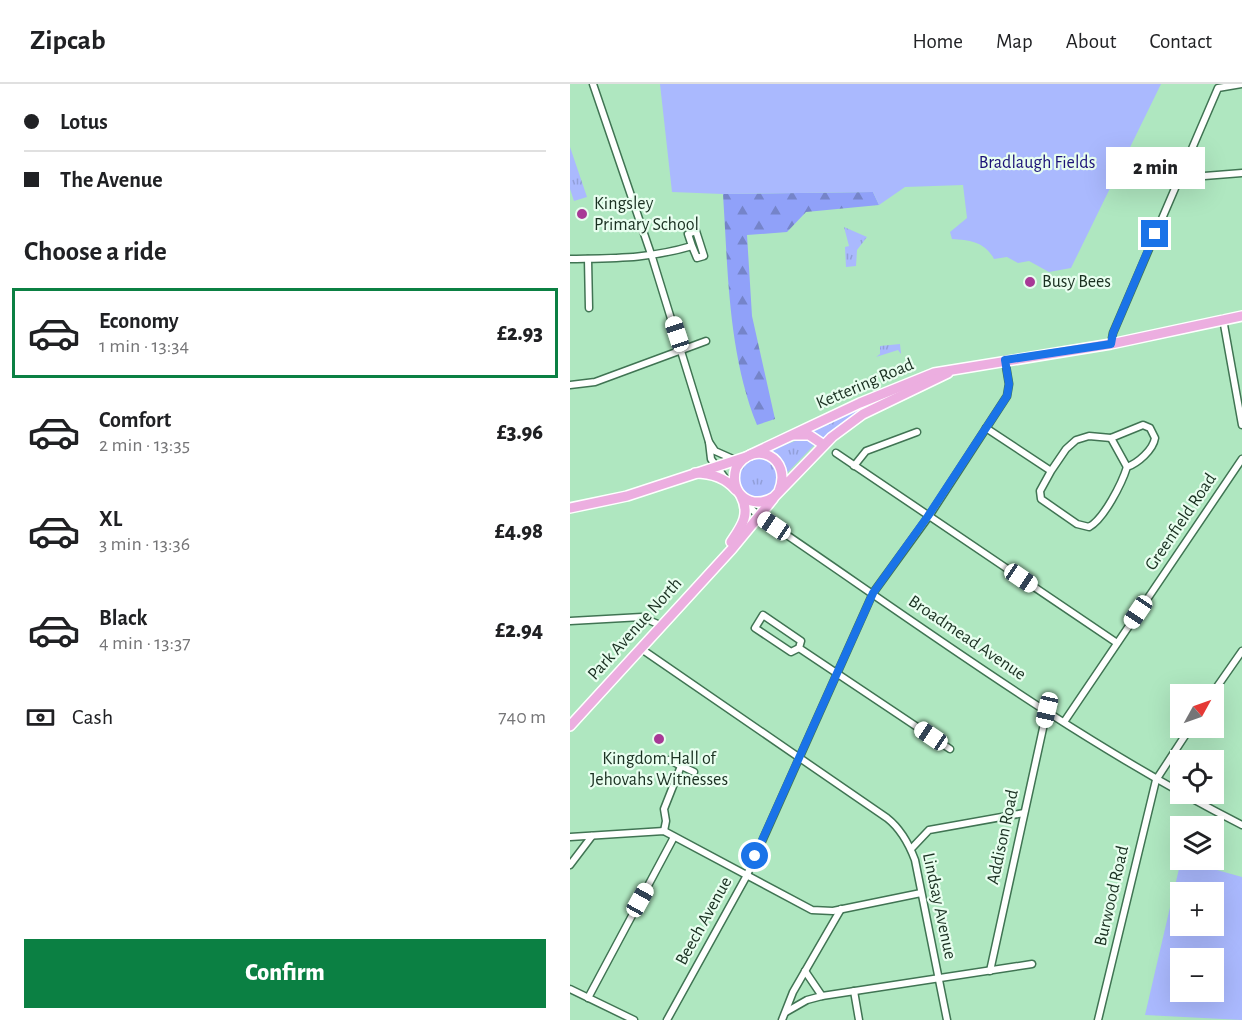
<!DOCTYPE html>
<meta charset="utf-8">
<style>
body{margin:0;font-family:"Alegreya Sans",sans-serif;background:#f2f2f2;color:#202124;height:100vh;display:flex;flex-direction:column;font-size:22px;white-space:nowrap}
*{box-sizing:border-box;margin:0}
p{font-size:20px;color:#757577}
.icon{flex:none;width:33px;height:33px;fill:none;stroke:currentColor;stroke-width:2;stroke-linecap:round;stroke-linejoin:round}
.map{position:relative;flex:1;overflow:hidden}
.side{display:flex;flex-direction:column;background:#fff;width:570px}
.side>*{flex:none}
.guide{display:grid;align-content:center;height:132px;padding:0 24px;background:#fff}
.needle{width:39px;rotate:50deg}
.buttons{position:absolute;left:600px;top:600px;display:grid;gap:12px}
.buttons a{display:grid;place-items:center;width:54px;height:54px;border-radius:0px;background:#fff;box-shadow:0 6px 24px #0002;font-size:30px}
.end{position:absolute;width:27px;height:27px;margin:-14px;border:8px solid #1a73e8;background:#fff;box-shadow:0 0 0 3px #fff}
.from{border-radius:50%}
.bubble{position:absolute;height:42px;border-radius:0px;background:#fff;box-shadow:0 6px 24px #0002;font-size:20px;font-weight:800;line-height:42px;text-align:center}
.car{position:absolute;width:18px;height:36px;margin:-18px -9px;border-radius:8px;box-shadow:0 0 4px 2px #0007;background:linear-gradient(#fff 24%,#345 0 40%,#fff 0 76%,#345 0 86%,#fff 0)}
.guide b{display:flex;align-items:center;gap:21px;height:57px;font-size:22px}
.guide b+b{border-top:2px solid #e0e0e0}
.guide i{width:15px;height:15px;background:#202124}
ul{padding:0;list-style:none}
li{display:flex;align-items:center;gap:18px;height:90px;margin:0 12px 9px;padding:0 12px;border:3px solid transparent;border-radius:0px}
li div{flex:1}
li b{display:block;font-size:22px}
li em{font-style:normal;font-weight:800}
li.active{border-color:#0b8043}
li>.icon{width:54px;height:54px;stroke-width:1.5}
h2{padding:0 24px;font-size:27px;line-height:72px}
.pay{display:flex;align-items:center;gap:15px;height:66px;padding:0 24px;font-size:22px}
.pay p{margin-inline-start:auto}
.primary-button{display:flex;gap:12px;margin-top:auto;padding:12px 24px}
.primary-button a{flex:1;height:69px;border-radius:0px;background:#0b8043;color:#fff;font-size:24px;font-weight:800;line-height:69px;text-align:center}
header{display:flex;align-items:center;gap:36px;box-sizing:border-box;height:84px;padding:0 30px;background:#fff;border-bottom:2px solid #e0e0e0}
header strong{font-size:28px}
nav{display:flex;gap:33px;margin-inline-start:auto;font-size:21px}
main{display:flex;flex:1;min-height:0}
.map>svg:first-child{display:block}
</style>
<header>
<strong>Zipcab</strong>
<nav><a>Home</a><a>Map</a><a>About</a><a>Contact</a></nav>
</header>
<main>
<section class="side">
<div class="guide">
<b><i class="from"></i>Lotus</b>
<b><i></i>The Avenue</b>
</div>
<h2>Choose a ride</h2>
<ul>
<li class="active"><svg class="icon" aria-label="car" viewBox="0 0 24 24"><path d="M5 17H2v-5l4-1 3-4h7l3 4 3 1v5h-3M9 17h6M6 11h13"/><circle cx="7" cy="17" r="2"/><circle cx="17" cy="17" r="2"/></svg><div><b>Economy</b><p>1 min · 13:34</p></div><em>£2.93</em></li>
<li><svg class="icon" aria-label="car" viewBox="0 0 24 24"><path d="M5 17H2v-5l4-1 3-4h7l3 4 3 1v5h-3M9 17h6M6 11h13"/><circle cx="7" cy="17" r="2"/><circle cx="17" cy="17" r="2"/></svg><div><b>Comfort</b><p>2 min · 13:35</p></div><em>£3.96</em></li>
<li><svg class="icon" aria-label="car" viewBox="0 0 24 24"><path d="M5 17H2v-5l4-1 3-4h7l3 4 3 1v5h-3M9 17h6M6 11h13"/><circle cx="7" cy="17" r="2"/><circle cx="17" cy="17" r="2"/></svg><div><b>XL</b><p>3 min · 13:36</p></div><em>£4.98</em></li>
<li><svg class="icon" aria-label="car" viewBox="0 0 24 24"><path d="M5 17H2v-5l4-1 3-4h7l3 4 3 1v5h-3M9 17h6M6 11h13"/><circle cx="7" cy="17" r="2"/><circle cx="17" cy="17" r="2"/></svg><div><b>Black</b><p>4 min · 13:37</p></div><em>£2.94</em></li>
</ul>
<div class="pay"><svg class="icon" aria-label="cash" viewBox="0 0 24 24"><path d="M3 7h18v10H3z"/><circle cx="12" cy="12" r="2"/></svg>Cash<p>740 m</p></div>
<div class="primary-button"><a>Confirm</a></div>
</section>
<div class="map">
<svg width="672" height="936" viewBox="0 0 672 936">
<defs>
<pattern id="grass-tufts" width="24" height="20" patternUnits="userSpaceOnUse" patternTransform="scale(1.5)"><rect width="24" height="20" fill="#aab9fe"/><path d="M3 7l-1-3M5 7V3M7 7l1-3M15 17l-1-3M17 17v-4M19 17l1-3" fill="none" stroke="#929fd9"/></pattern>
<pattern id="forest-firs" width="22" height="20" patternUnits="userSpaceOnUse" patternTransform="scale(1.5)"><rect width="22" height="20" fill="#90a1f9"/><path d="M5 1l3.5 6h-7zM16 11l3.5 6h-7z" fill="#7584c9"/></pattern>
</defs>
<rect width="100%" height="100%" fill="#afe7c0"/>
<g fill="url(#grass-tufts)">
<polygon points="0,63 17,113 4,117 0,105"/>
<polygon points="274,143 297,153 287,166 286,182 276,183 275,163 279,162"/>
<polygon points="330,260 331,270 328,266 306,273 310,270 310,262"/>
<polygon points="293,321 294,324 252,355 240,348"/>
<polygon points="234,354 246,359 215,391 211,376 200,366"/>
<circle cx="188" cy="394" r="20"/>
</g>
<path fill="url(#forest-firs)" d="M303,108L309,121L236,128L217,148L177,151L182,232L205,335L187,341C158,269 158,187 153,110Z"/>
<g fill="#aab9fe" fill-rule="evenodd">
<path d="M90,0H591L501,184L479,188L459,177L448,179L437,173L424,175C415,158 400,156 382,155L380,148L397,134L393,101L335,103L309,121L303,108L153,110L102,108Z"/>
<path d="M611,776L672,793V936L575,931ZM610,808H644V842H610ZM610,874H644V908H610Z"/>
</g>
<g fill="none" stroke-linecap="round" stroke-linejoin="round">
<defs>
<g id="street">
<polyline points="23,0 82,173 139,358 145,367 163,375"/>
<polyline points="609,94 672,89"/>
<path d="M0,175C45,174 78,175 122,162L118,150L126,147L134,172L127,174L122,162"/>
<polyline points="18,175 19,224"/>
<polyline points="653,235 672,341"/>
<polyline points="541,260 543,249 648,4 672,0"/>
<polyline points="0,301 25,298 136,257"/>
<path d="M416,344L481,387L496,365L506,356L519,352L541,354L573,341L580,344L585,354C583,366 568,379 557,383C552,399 534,435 519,443L507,440L471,415L470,407L481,387"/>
<polyline points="541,354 557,383"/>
<polyline points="139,358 141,375 155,394"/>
<polyline points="266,369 547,559"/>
<polyline points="284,382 296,367 347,348"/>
<path d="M175,419L189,432C347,539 502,655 672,741"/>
<polyline points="0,537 72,533 90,541"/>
<path d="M70,564L317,734C331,745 339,760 345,776L377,936"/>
<polyline points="229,564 231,557 193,531 185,544 221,568 229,564 380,665"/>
<polyline points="642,610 672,567"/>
<polyline points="494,638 672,375"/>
<polyline points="99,676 124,688"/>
<polyline points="94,747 96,737 94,725 111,682"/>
<polyline points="0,753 94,747 242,826 263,827 351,809"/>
<polyline points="341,765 359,746 454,729"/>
<polyline points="0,781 22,752"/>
<polyline points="235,887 252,912"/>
<polyline points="420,887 477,626"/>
<polyline points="0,905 64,936"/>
<polyline points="284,907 289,936"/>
<polyline points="18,914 104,753"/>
<polyline points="216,928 237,916 252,912 462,880"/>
<polyline points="97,936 176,793 303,509 359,432 437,312 439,300 435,276"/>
<polyline points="212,936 223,908 271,825"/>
<polyline points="528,936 586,696 620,644"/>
</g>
<g id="primary">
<polyline points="224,351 239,351 254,361"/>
<polyline points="180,371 290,319 364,289 541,260 672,232"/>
<path d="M125,389C140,389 156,394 166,406"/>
<path d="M209,407C223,374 184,354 166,384C158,410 182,427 204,413L262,353L293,330L378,289"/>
<polyline points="0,424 57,412 176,373"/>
<path d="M161,458C171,443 181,431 171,412"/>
<polyline points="0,642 162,465 203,415"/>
</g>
</defs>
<use href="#street" stroke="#407453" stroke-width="9"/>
<use href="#primary" stroke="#fff" stroke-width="12"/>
<use href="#street" stroke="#fff" stroke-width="6"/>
<use href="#primary" stroke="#ecaee0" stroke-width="9"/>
</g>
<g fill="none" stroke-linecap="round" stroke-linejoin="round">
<polyline stroke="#1a73e8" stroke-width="8" points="185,772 303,509 358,432 437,312 439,300 435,276 541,260 543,249 585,150"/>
</g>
<g fill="#a83996" stroke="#e8feef" stroke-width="2">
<circle cx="12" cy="130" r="6"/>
<circle cx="460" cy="198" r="6"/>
<circle cx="89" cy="655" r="6"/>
</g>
<g text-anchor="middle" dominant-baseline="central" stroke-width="4.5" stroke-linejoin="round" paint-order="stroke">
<g font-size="18" fill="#1c1378" stroke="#e8feef">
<text x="467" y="79">Bradlaugh Fields</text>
</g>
<g font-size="18" fill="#1a3021" stroke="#e8feef" text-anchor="start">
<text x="24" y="120">Kingsley<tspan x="24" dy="21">Primary School</tspan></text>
<text x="472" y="198">Busy Bees</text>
<text x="89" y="675" text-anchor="middle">Kingdom Hall of<tspan x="89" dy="21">Jehovahs Witnesses</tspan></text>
</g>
<g font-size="18" fill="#1a3021" stroke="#e8feef">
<text transform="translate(295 300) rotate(-23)">Kettering Road</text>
<text transform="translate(611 438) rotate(-56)">Greenfield Road</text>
<text transform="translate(65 545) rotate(-48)">Park Avenue North</text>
<text transform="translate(397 554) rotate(34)">Broadmead Avenue</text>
<text transform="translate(433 753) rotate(-78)">Addison Road</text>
<text transform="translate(542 812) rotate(-77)">Burwood Road</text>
<text transform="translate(369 822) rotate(78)">Lindsay Avenue</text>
<text transform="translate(134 837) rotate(-61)">Beech Avenue</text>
</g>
</g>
</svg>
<div class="buttons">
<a><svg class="needle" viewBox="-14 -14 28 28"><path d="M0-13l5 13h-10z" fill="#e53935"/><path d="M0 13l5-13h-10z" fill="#757577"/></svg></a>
<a><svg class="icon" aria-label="locate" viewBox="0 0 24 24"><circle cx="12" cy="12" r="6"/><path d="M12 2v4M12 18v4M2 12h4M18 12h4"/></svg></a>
<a><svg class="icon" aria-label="layers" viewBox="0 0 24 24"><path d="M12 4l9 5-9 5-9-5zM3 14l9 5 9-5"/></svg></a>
<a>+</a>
<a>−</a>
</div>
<i class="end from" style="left:185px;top:772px"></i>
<i class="end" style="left:585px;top:150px"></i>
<div class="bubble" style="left:536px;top:63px;width:99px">2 min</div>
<i class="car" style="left:107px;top:250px;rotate:342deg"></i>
<i class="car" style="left:204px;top:442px;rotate:304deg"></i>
<i class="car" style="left:451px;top:494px;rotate:124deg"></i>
<i class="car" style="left:568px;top:528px;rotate:214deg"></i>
<i class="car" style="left:477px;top:626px;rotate:193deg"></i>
<i class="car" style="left:361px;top:652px;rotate:304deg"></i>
<i class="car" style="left:70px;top:816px;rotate:29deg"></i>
</div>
</main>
